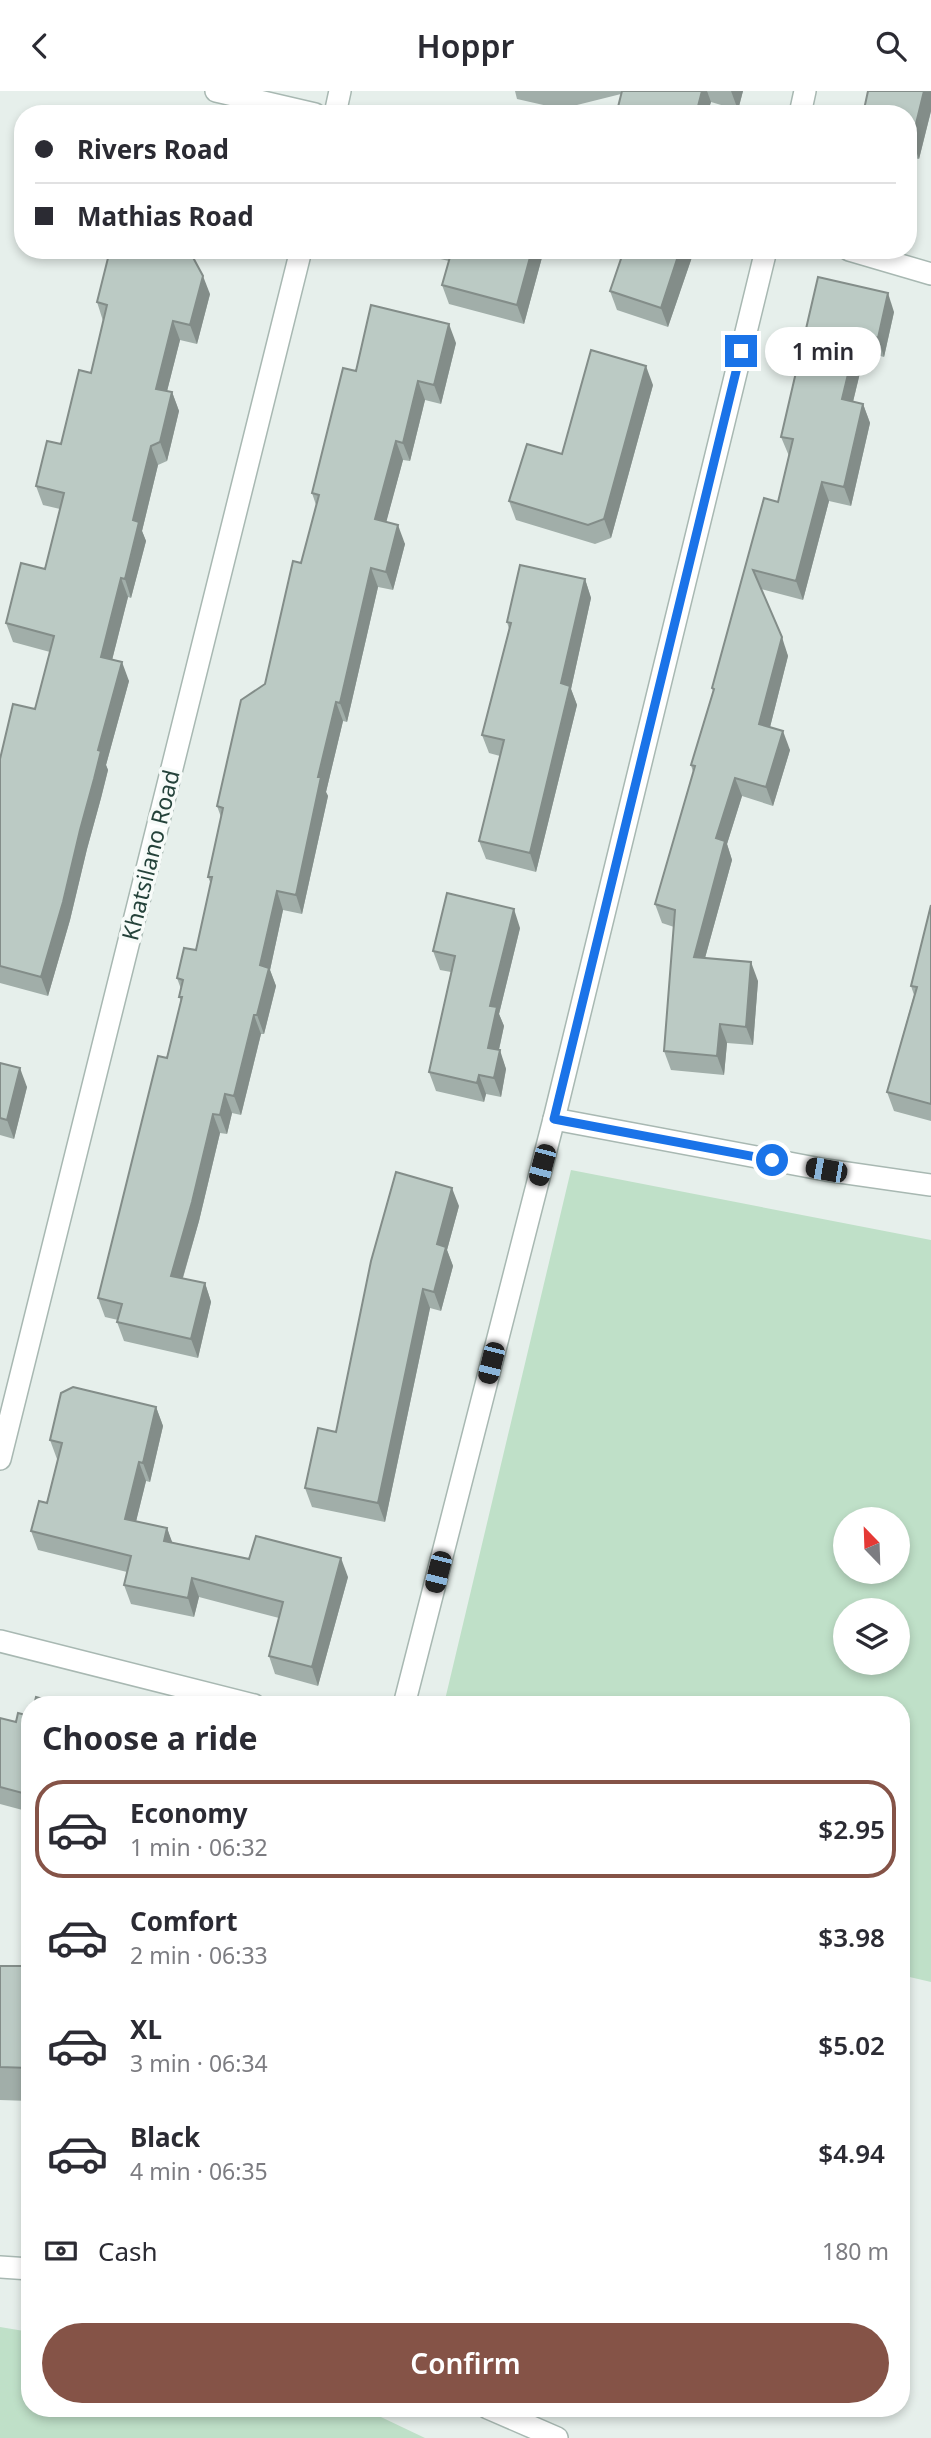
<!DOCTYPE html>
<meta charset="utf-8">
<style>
body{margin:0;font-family:"Noto Sans",sans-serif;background:#f7f7f7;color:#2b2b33;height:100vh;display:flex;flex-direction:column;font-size:26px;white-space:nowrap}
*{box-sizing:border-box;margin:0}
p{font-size:23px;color:#7c7c81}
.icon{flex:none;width:38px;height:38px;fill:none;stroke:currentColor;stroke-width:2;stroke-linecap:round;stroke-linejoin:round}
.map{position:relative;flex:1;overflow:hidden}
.sheet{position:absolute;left:21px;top:1605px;width:889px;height:721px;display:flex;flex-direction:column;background:#fff;border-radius:28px;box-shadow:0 4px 10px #0003}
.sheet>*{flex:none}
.hud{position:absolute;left:14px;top:14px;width:903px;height:154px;border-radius:28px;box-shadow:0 4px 10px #0003;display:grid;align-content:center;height:154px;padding:0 21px;background:#fff}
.needle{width:46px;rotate:337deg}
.buttons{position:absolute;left:833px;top:1416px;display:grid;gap:14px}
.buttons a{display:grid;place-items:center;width:77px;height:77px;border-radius:50%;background:#fff;box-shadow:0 4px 10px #0003;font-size:35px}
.end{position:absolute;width:32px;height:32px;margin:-16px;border:9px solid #1a73e8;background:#fff;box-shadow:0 0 0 4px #fff}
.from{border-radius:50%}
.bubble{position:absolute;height:49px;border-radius:24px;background:#fff;box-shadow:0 4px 10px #0003;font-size:23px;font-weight:600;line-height:49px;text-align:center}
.car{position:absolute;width:21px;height:42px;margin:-21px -10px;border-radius:9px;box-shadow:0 0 5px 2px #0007;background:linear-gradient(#222 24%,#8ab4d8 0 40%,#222 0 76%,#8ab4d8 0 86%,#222 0)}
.hud b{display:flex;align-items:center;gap:24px;height:66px;font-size:26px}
.hud b+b{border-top:2px solid #e1e1e2}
.hud i{width:18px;height:18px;background:#2b2b33}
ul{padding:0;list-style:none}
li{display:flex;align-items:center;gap:21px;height:98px;margin:0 14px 10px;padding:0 7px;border:4px solid transparent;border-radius:28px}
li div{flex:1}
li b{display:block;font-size:26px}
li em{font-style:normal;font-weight:600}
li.active{border-color:#855347}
li>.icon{width:63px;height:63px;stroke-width:1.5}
h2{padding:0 21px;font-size:32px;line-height:84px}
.pay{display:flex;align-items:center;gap:18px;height:77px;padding:0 21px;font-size:26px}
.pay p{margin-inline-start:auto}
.cta{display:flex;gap:14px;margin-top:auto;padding:14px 21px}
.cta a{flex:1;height:80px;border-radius:42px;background:#855347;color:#fff;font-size:28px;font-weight:600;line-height:80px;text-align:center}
header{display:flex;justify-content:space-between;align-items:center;height:91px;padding:0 21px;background:#fff;font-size:32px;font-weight:600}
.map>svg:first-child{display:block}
</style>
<header><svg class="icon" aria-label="back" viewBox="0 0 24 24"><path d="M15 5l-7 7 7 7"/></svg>Hoppr<svg class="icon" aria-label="search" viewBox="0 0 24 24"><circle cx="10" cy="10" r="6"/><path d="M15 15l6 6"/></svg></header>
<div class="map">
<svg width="931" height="2347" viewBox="0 0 931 2347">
<rect width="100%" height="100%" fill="#e6efeb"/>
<g fill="#bfe0c8" fill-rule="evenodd">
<path d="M571,1079L931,1149V1891L901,1884V1614L444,1613ZM845,1428H898V1480H845ZM845,1519H898V1572H845Z"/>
<polygon points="0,2236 30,2241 30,2317 362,2317 425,2347 0,2347"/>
</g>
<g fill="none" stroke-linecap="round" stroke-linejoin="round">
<defs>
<g id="minor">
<polyline points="216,0 315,23"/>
<polyline points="335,23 340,0"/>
<polyline points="800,23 805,0"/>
<polyline points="849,159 931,183"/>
<polyline points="554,1028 826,1079 931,1094"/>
<polyline points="0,1368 301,159"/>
<polyline points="0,1550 254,1614"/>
<polyline points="404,1614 554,1028 766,159"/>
</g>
<g id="tertiary">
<polyline points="0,2176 30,2178"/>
<polyline points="488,2317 557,2347"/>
</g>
</defs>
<use href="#minor" stroke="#a8b8b2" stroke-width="24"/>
<use href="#tertiary" stroke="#a8b8b2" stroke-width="24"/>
<use href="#minor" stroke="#fff" stroke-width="21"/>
<use href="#tertiary" stroke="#fff" stroke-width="21"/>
</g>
<g fill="#a1aea9">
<polygon points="515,0 743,0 738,19 711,11 707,23 620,23 618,16 621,3 561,18 517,8"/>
<polygon points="931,0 931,20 919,68 908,66 908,23"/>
<polygon points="402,159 544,159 524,233 449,213 442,194 449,170"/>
<polygon points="692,166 668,236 617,219 610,200"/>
<polygon points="818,186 894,221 884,266 865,261 853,311 863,313 870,332 851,415 829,410 803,509 761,498 788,565 770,636 790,659 773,715 742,705 727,753 732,769 705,867 758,890 753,954 727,952 724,984 671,979 664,960 674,836 662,832 655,813 693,681 691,674 713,600 712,597 778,411 789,365 781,346"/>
<polygon points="210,203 197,253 180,249 167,300 172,301 179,320 167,370 158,374 142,440 146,450 131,507 128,506 112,569 129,590 106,674 108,679 101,707 87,758 70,829 48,905 0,892 0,668 35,618 50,561 13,551 6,532 45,478 60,418 43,414 36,395 61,353 91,282 103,230 97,211"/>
<polygon points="456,252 441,313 425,309 410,370 403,369 386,431 405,453 393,499 378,496 347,631 343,630 326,701 328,705 302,823 283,819 270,879 276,895 264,943 261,943 241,1024 232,1022 227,1043 220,1042 199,1130 183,1187 205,1192 211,1211 198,1267 124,1250 117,1231 118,1229 105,1226 98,1207 167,967 181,910 179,906 181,898 177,887 196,859 211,793 208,786 221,726 217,715 265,593 301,472 316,414 312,402 356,280"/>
<polygon points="653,294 611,447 595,453 516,429 509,410 562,363"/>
<polygon points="585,488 591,507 571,598 577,614 536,781 486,768 479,750 500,665 489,662 482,644 509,538 507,531"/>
<polygon points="931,814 931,1030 894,1020 887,1001 914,904 911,895"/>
<polygon points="520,837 499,923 504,935 499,959 506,978 501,1006 486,1003 484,1011 436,1000 429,981 451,881 440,879 433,860"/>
<polygon points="0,972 27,996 14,1048 0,1044"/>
<polygon points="459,1115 447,1159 453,1175 441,1220 430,1217 385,1431 312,1416 305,1397"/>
<polygon points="156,1316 163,1335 150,1391 146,1390 136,1430 167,1437 172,1452 249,1468 348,1486 318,1595 275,1583 269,1565 279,1527 199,1506 194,1526 131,1513 124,1494 127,1481 38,1459 31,1440 47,1412 58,1369 57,1368 50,1349"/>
<polygon points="30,1625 30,1721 0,1713 0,1627 16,1631"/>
<polygon points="0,1875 30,1875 30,2010 0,2009"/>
</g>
<g fill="#838d89">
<polygon points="702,0 707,0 711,11 707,23 696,23"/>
<polygon points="731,0 743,0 738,19"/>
<polygon points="924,0 931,0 931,20 919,68 912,49"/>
<polygon points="532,159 544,159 524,233 517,214"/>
<polygon points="680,159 689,159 692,166 668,236 661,217"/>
<polygon points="203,185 210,203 197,253 190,234"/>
<polygon points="888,202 894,221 884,266 878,247"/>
<polygon points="173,230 180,249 163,316 156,298"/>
<polygon points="449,233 456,252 441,313 434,294"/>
<polygon points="858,242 865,261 849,327 842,308"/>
<polygon points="646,275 653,294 611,447 604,428"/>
<polygon points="418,290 425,309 410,370 403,352"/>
<polygon points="172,301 179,320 167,370 160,351"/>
<polygon points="863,313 870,332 851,415 844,396"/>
<polygon points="396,350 403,369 382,447 375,428"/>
<polygon points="151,355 158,374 142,440 146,450 131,507 125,488 133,429"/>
<polygon points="822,391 829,410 803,509 796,490"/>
<polygon points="398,434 405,453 393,499 386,481"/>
<polygon points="371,477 378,496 347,631 340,612"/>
<polygon points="121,487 128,506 108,585 101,566"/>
<polygon points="585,488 591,507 571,598 577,614 536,781 530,762 561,592"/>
<polygon points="782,546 788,565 766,652 759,633"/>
<polygon points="122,571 129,590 106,674 108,679 101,707 87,758 70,829 48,905 41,886 98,659"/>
<polygon points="336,611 343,630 326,701 328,705 302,823 296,804 318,686"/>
<polygon points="783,640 790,659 773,715 766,696"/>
<polygon points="735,687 742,705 727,753 732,769 700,885 694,866 716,747"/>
<polygon points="277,800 283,819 270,879 276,895 264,943 257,924 260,874"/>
<polygon points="514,818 520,837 499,923 504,935 495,976 488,957 490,915"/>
<polygon points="751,871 758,890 753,954 746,936"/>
<polygon points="254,924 261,943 241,1024 234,1005"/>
<polygon points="720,933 727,952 724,984 717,965"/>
<polygon points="500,959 506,978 501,1006 494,987"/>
<polygon points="20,977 27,996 14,1048 7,1029"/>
<polygon points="479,984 486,1003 484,1011 477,992"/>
<polygon points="225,1003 232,1022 227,1043 220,1024"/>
<polygon points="213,1023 220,1042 199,1130 178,1203 171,1185"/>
<polygon points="452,1097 459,1115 447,1159 453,1175 441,1220 434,1201 437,1153"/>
<polygon points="205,1192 211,1211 198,1267 191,1248"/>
<polygon points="423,1198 430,1217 385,1431 378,1412"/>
<polygon points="156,1316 163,1335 150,1391 143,1372"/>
<polygon points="139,1371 146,1390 132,1447 125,1428"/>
<polygon points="167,1437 174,1456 164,1450"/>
<polygon points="341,1467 348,1486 318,1595 312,1576"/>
<polygon points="192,1487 199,1506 194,1526 188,1507"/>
</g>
<g fill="#bbcac4" stroke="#838d89" stroke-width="2">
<polygon points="622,0 702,0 696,23 643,23 618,16"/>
<polygon points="868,0 924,0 912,49 908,48 908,23 863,23"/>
<polygon points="110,159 189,159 203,185 190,234 173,230 156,298 172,301 160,351 151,355 133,429 139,431 125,488 121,487 101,566 122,571 98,659 101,660 94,688 80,739 63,811 41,886 0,875 0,668 13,613 35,618 54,545 6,532 21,472 45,478 64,402 36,395 47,350 61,353 79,279 91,282 107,214 97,211"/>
<polygon points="452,159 532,159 517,214 442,194"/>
<polygon points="624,159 680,159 661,217 610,200"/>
<polygon points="818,186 888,202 878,247 858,242 842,308 863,313 844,396 822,391 796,490 753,479 782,546 759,633 783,640 766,696 735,687 716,747 725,750 694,866 751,871 746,936 720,933 717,965 664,960 675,819 655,813 695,675 691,674 714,598 712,597 764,407 778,411 793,348 781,346"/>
<polygon points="371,214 449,233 434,294 418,290 403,352 396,350 375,428 398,434 386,481 371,477 340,612 336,611 318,686 321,686 296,804 277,800 260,874 269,877 257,924 254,924 234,1005 225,1003 220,1024 213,1023 192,1111 171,1185 205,1192 191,1248 117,1231 122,1213 98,1207 158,965 167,967 182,906 179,906 183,889 177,887 184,857 196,859 212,786 208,786 223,717 217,715 241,609 265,593 293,470 301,472 319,404 312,402 343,277 356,280"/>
<polygon points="591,259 646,275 604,428 588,434 509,410 527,353 562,363"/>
<polygon points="520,474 585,488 561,592 570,595 530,762 479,750 504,649 482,644 511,532 507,531"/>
<polygon points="447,802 514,818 490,915 497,916 488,957 500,959 494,987 479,984 477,992 429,981 455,865 433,860"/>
<polygon points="931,814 931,1013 887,1001 917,896 911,895"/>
<polygon points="0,972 20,977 7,1029 0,1027"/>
<polygon points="396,1081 452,1097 437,1153 446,1156 434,1201 423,1198 378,1412 305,1397 318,1337 336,1341 371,1170"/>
<polygon points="73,1296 156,1316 143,1372 139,1371 125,1428 167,1437 164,1450 249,1468 256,1445 341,1467 312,1576 269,1565 283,1511 192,1487 188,1507 124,1494 131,1465 31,1440 39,1410 47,1412 62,1352 50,1349 61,1302"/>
<polygon points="36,1606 64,1614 34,1614"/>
<polygon points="18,1622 30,1625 30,1704 0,1696 0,1627 16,1631"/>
<polygon points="0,1875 30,1875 30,1977 0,1976"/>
</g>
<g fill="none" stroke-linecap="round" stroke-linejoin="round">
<polyline stroke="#1a73e8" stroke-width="9" points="741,260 554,1028 772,1069"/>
</g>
<g text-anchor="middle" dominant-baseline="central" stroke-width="7" stroke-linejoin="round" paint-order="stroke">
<g font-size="23" fill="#24423a" stroke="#f7fbf9">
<text transform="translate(150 764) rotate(-76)">Khatsilano Road</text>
</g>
</g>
</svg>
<div class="buttons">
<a><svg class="needle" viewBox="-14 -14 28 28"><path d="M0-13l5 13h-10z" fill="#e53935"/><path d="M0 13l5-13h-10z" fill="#7c7c81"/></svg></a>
<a><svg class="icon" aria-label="layers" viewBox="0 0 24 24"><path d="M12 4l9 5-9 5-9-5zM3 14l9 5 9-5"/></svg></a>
</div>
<i class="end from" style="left:772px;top:1069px"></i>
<i class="end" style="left:741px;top:260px"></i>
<div class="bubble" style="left:765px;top:236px;width:116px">1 min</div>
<i class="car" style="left:542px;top:1074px;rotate:195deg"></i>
<i class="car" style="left:826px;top:1079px;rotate:280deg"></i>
<i class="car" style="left:491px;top:1272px;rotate:194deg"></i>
<i class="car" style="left:438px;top:1481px;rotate:194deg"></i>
<div class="hud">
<b><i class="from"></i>Rivers Road</b>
<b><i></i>Mathias Road</b>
</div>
<section class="sheet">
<h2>Choose a ride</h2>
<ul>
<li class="active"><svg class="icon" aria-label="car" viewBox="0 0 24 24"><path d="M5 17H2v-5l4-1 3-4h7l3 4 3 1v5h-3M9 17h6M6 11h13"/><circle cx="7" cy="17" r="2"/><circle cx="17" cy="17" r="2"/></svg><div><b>Economy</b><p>1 min · 06:32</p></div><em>$2.95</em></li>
<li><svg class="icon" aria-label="car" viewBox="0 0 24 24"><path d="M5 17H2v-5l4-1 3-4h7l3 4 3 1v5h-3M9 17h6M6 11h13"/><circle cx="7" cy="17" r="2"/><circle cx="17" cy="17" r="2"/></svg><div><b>Comfort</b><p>2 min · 06:33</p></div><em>$3.98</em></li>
<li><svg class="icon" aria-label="car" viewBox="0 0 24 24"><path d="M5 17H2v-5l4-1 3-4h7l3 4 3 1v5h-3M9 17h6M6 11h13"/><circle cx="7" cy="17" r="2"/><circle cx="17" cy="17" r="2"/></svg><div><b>XL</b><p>3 min · 06:34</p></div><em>$5.02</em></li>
<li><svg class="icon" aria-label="car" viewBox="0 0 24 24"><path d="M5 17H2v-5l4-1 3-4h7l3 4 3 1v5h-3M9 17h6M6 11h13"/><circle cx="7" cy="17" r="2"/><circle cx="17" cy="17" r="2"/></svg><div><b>Black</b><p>4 min · 06:35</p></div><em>$4.94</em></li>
</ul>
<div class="pay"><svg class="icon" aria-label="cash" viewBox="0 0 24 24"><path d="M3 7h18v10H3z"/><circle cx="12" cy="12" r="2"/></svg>Cash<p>180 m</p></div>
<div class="cta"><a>Confirm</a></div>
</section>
</div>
